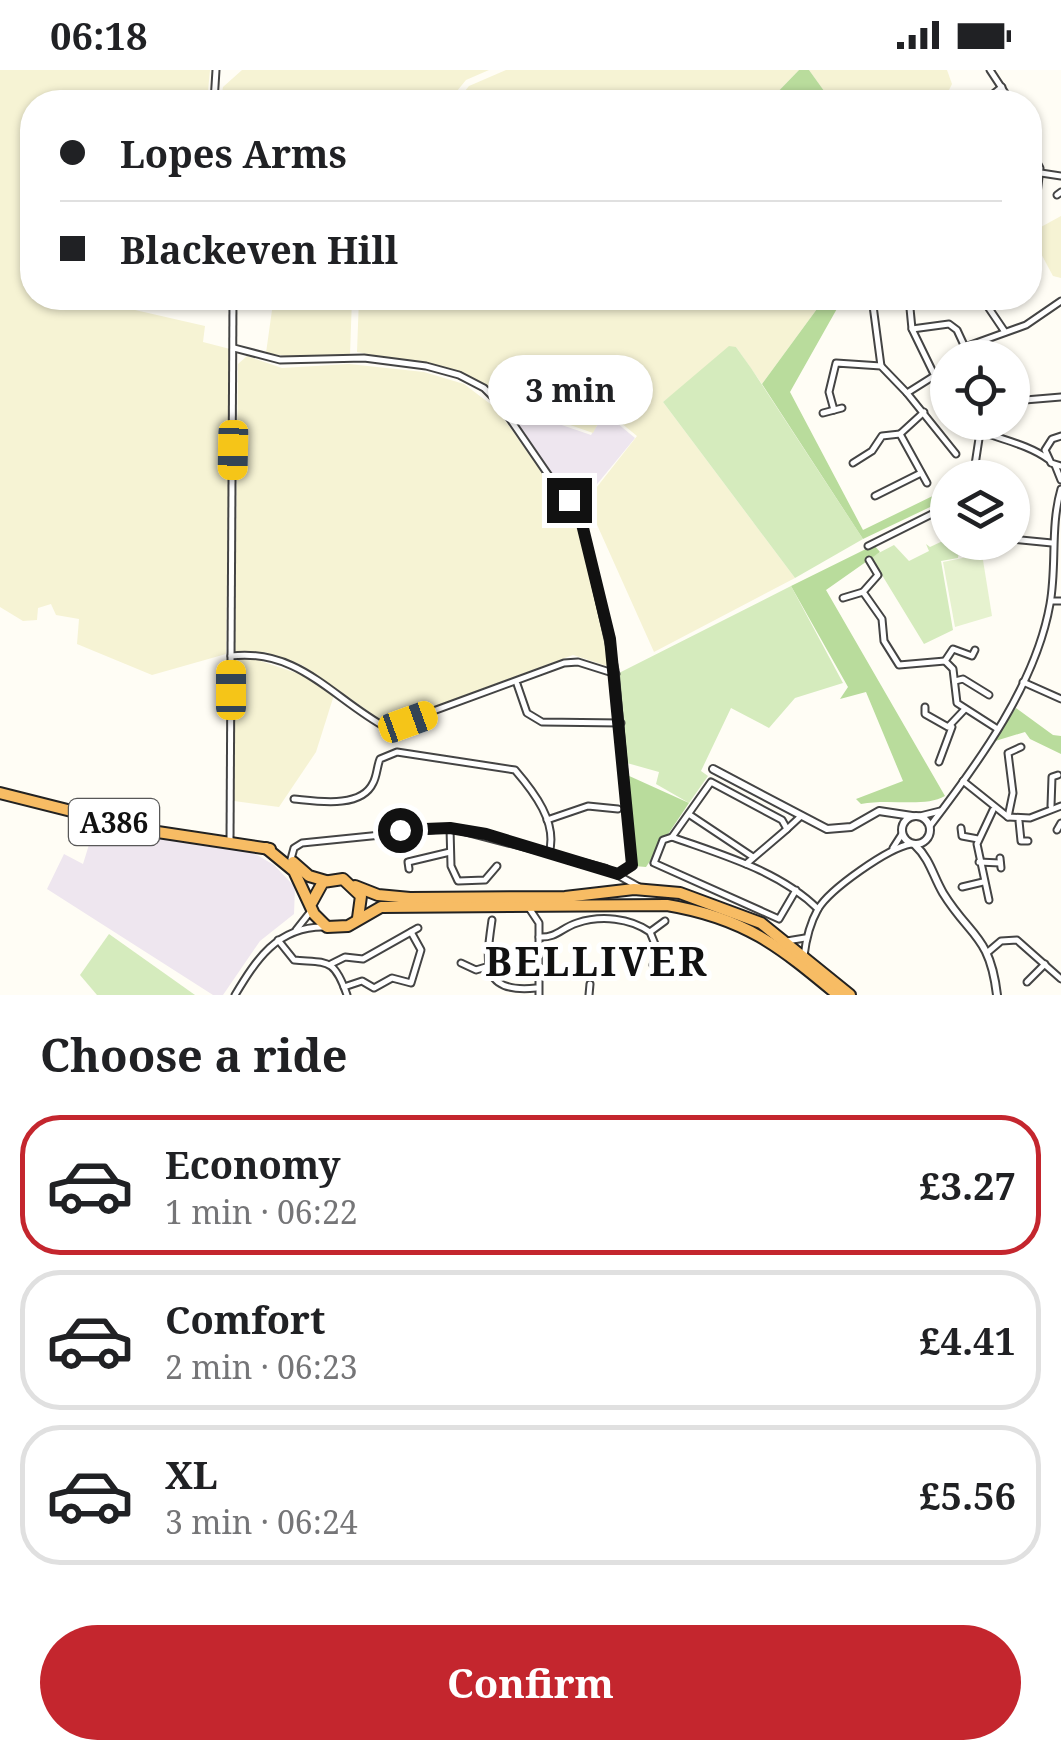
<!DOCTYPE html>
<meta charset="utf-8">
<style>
body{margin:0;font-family:"Noto Serif",serif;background:#f6f6f6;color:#202124;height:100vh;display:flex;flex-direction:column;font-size:38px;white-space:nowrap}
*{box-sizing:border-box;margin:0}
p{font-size:32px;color:#757577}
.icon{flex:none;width:55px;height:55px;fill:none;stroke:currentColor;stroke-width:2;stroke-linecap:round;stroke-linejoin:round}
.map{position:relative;height:925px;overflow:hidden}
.panel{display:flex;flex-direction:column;background:#fff;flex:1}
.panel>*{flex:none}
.top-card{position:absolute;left:20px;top:20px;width:1022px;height:220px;border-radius:40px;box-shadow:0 2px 8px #0004;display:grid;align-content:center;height:220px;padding:0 40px;background:#fff}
.buttons{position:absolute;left:930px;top:270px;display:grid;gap:20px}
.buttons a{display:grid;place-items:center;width:100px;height:100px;border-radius:50%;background:#fff;box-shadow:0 2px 8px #0004;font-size:50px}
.end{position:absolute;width:45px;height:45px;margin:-22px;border:12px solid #111;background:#fff;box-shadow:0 0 0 5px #fff}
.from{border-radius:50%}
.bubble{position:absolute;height:70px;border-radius:35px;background:#fff;box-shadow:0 2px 8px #0004;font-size:32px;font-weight:700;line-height:70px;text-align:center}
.car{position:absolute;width:30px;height:60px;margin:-30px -15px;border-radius:12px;box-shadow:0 0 8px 2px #0007;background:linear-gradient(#f5c518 24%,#345 0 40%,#f5c518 0 76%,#345 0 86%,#f5c518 0)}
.top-card b{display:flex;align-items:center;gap:35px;height:95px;font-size:38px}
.top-card b+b{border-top:2px solid #e0e0e0}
.top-card i{width:25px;height:25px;background:#202124}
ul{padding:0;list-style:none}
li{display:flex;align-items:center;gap:30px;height:140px;margin:0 20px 15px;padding:0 20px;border:5px solid #e0e0e0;border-radius:40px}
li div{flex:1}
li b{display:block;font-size:38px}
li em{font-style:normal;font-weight:700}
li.current{border-color:#c4262e}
li>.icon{width:90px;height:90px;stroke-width:1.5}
h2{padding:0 40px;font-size:45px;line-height:120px}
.primary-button{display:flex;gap:20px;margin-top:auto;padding:20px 40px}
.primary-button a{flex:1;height:115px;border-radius:60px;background:#c4262e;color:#fff;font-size:40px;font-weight:700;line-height:115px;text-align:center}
.status{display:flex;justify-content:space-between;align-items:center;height:70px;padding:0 50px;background:#fff;direction:ltr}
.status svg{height:28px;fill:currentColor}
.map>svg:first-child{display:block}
</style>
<div class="status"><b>06:18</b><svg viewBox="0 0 49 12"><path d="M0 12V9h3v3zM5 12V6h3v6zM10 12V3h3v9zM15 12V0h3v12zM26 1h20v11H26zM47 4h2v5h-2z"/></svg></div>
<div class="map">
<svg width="1061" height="925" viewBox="0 0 1061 925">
<rect width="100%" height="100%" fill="#fffdf5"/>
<g fill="#eee6ef">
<polygon points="515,339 591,365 605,343 635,368 593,419 591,446 583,450 509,343"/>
<polygon points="96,752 252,782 274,795 295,817 294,844 260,871 223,925 213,925 47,819 64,784 83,794"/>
</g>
<g fill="#f6f3d4">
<polygon points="0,0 210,0 207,32 32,32 32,228 124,228 122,237 205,256 203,272 230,279 226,584 152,605 77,574 79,549 56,545 51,534 38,538 37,550 23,551 0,537"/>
<polygon points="242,0 489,0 466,10 448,32 220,32 223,17"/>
<polygon points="506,0 799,0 768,32 456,32 469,16"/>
<polygon points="809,0 947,0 952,14 943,32 832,32"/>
<polygon points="1061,146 1061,208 1053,206 1030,163"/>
<polygon points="239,228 352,228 350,285 306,289 266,283 272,240 238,235"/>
<polygon points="359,228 825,228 762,314 736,277 663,332 795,508 654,582 594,448 593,422 637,366 605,340 593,363 507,333 484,314 456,300 357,282"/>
<polygon points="247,286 282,298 349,294 424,302 464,314 497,339 579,455 599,530 610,597 573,585 387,654 302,595 265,582 235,582 238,294"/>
<polygon points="249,587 311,608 334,625 316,682 279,737 234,731 233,590"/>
</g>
<g fill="#d5ebbd">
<polygon points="729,276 736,277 751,298 863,469 795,508 663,332"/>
<polygon points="947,469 960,473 958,488 941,491 953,560 924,574 871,487 894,475 909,491 929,481 926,474 930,477"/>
<polygon points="791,516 843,613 795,628 769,658 731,638 701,701 708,706 689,733 656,714 659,702 627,693 617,604"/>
<polygon points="109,864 195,925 97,925 80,905"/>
</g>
<g fill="#b9dc9c">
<polygon points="799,0 809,0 832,32 768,32"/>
<polygon points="825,228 843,228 790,322 863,460 947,419 947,429 863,469 762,314"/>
<path d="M874,475L880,482L826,520L945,726C924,738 890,728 861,734L856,729L903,711L866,622L840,629L848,617L791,516Z"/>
<polygon points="1016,638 1053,665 1061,666 1061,684 1030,669 1025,662 992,672"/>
<polygon points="627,705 689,733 646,797 634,796"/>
</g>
<polygon fill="#e6f2cf" points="982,484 992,546 955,557 943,492"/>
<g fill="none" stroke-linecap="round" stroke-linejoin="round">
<defs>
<g id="minor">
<polyline points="990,0 1011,32"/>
<polyline points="214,32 216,0"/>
<polyline points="983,32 1002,17"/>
<polyline points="1030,79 1040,98 1036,133 1030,137"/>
<polyline points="1041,103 1061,106"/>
<polyline points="1057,125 1061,122"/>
<polyline points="872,228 881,296"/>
<polyline points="909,228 912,259 948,333"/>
<polyline points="982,228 1005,262"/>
<polyline points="912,259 949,254 957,260 970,288"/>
<polyline points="965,277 1026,255 1061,231"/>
<polyline points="234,278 280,290 364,288 426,296 459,305 484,318 499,333 582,454 615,600 632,795 618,805"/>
<polyline points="934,306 907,323 956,384"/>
<polyline points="1012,331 1061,327"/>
<polyline points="834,340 829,322 836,293 881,296 907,323"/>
<polyline points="924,342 900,364 927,413"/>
<polyline points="823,343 842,338"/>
<path d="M962,352C990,369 1021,370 1048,389"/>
<polyline points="1061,366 1052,369 1045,380 1051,393 1061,396"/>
<polyline points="853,393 872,381 882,366 900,364"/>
<polyline points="1055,395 1061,410"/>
<polyline points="973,408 980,362"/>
<polyline points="875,426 921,403"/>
<polyline points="1012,469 1052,473"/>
<polyline points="996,472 1004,472"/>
<polyline points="868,476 948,436"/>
<polyline points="869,490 878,505 863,522 882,549 884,571 899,595 945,591 953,599 957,633 996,658"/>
<polyline points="843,528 863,522"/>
<polyline points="1051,531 1061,531"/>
<path d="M231,586C299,578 333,629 387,658L564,593L578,592L616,604"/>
<polyline points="945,591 953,579 972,586 975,580"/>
<polyline points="955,611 963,609 989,625"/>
<polyline points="1023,612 1061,629"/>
<polyline points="517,614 527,643 542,652 621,653"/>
<polyline points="925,637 925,644 948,657 965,639"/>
<polyline points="939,692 952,657"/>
<polyline points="963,711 1008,747 1030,748 1061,736"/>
<path d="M294,729C316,731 361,739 373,713C377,706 377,696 380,689L397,682L515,700C534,722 558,753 549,783"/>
<polyline points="1051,736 1052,707 1058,705"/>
<polyline points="690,745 753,787"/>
<polyline points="920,746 940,741"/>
<polyline points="1008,747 1013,723 1008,683 1021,677"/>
<polyline points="547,750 588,736 618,739"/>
<polyline points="1019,751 1021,771 1028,771"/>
<path d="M930,756C979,692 1036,614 1050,534C1057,495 1050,457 1061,419"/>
<polyline points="450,758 451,796 458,811 485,810 497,796"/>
<polyline points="961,758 962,766 978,769"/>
<polyline points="787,759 800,747"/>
<polyline points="1057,760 1061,753"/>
<polyline points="672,767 711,712 782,750 787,759 746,794"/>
<polyline points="230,771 233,228"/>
<polyline points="893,778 902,764"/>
<polyline points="1000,788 1001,798"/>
<polyline points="291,789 294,778 302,773 450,758 605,798 639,817"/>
<polyline points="979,792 1000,793"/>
<polyline points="409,799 408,792 450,782"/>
<polyline points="962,817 983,812"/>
<path d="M796,820L779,849L654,793L663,770L672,767C722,785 780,801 818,839"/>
<polyline points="989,830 977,774 993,740"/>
<polyline points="529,838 539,853 539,925"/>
<path d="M492,850C486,892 480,924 536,918"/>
<polyline points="296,860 311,841"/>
<polyline points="650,862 665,851"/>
<path d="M539,867C557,868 561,858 577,853C601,845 630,848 650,862L657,879L653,895"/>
<path d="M278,870L294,890C327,893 334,887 347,925"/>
<polyline points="787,871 805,868"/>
<polyline points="488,881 506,883"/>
<polyline points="988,882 1001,871 1017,870 1061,909"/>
<path d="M804,886C806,869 809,855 818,839C830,819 888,778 911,774"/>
<polyline points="461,893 476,900 486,897"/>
<polyline points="331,894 345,887 363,889 418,858"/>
<polyline points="1027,912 1045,894"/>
<polyline points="344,917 362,911 374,918 392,908 411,913 421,880 411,862"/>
<path d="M235,925C256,890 277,857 323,857"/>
<polyline points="589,925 590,914"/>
</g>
<g id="tertiary">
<polyline points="713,699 827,759 851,757 879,741 912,746"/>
<circle cx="916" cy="760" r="14"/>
<path d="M915,775C930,789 933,806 943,823C970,867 990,865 997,925"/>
</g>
<g id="trunk">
<polyline points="0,723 151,761 270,779"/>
<path d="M266,778L294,801L314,844L327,857L348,856L381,837L667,835C745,848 779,876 838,925"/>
<polyline points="293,792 309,806 326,811"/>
<polyline points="355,816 378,825 410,828 565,827 634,819 680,823 761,853 850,925"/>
<polyline points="312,832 323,812 343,809 361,826 358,848"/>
</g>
</defs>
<use href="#minor" stroke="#444" stroke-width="9"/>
<use href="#tertiary" stroke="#444" stroke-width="10"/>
<use href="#trunk" stroke="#222" stroke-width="14"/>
<use href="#minor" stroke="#fff" stroke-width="5"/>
<use href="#tertiary" stroke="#fff" stroke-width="6"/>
<use href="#trunk" stroke="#f7bc64" stroke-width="10"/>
</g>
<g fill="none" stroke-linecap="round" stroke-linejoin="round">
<polyline stroke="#111" stroke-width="12" points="400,760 450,758 486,764 618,804 632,795 610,569 582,454 569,430"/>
</g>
<g text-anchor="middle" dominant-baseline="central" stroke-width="10" stroke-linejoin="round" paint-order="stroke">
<rect fill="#fff" stroke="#585858" stroke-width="2.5" x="69" y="729" width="90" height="46" rx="8"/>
<g font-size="28" font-weight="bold" fill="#111">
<text x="114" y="752">A386</text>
</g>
<g font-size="40" font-weight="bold" letter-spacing="2.5" fill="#111" stroke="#fff">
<text x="597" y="890">BELLIVER</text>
</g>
</g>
</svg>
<div class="buttons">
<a><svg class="icon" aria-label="locate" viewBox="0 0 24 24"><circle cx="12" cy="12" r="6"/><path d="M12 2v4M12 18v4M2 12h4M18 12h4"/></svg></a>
<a><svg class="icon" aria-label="layers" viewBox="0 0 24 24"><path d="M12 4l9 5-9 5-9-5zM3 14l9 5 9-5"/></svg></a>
</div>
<i class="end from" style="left:400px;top:760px"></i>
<i class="end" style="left:569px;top:430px"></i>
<div class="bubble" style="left:488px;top:285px;width:165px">3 min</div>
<i class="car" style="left:233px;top:380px;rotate:181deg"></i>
<i class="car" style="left:231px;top:620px;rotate:0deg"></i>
<i class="car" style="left:408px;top:652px;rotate:70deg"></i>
<div class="top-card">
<b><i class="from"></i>Lopes Arms</b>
<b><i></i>Blackeven Hill</b>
</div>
</div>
<section class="panel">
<h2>Choose a ride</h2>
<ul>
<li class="current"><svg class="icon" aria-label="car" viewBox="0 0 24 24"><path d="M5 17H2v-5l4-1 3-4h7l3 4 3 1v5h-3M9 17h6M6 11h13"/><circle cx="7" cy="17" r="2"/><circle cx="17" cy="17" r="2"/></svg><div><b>Economy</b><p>1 min · 06:22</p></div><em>£3.27</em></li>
<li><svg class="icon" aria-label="car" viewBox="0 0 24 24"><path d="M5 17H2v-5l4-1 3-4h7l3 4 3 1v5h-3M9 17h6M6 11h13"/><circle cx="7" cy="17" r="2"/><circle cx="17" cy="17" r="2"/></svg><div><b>Comfort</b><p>2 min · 06:23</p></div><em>£4.41</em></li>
<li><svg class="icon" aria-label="car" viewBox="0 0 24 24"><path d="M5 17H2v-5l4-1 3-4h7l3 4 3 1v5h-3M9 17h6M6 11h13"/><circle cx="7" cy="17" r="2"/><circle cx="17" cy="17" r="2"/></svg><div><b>XL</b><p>3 min · 06:24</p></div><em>£5.56</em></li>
</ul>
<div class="primary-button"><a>Confirm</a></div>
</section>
